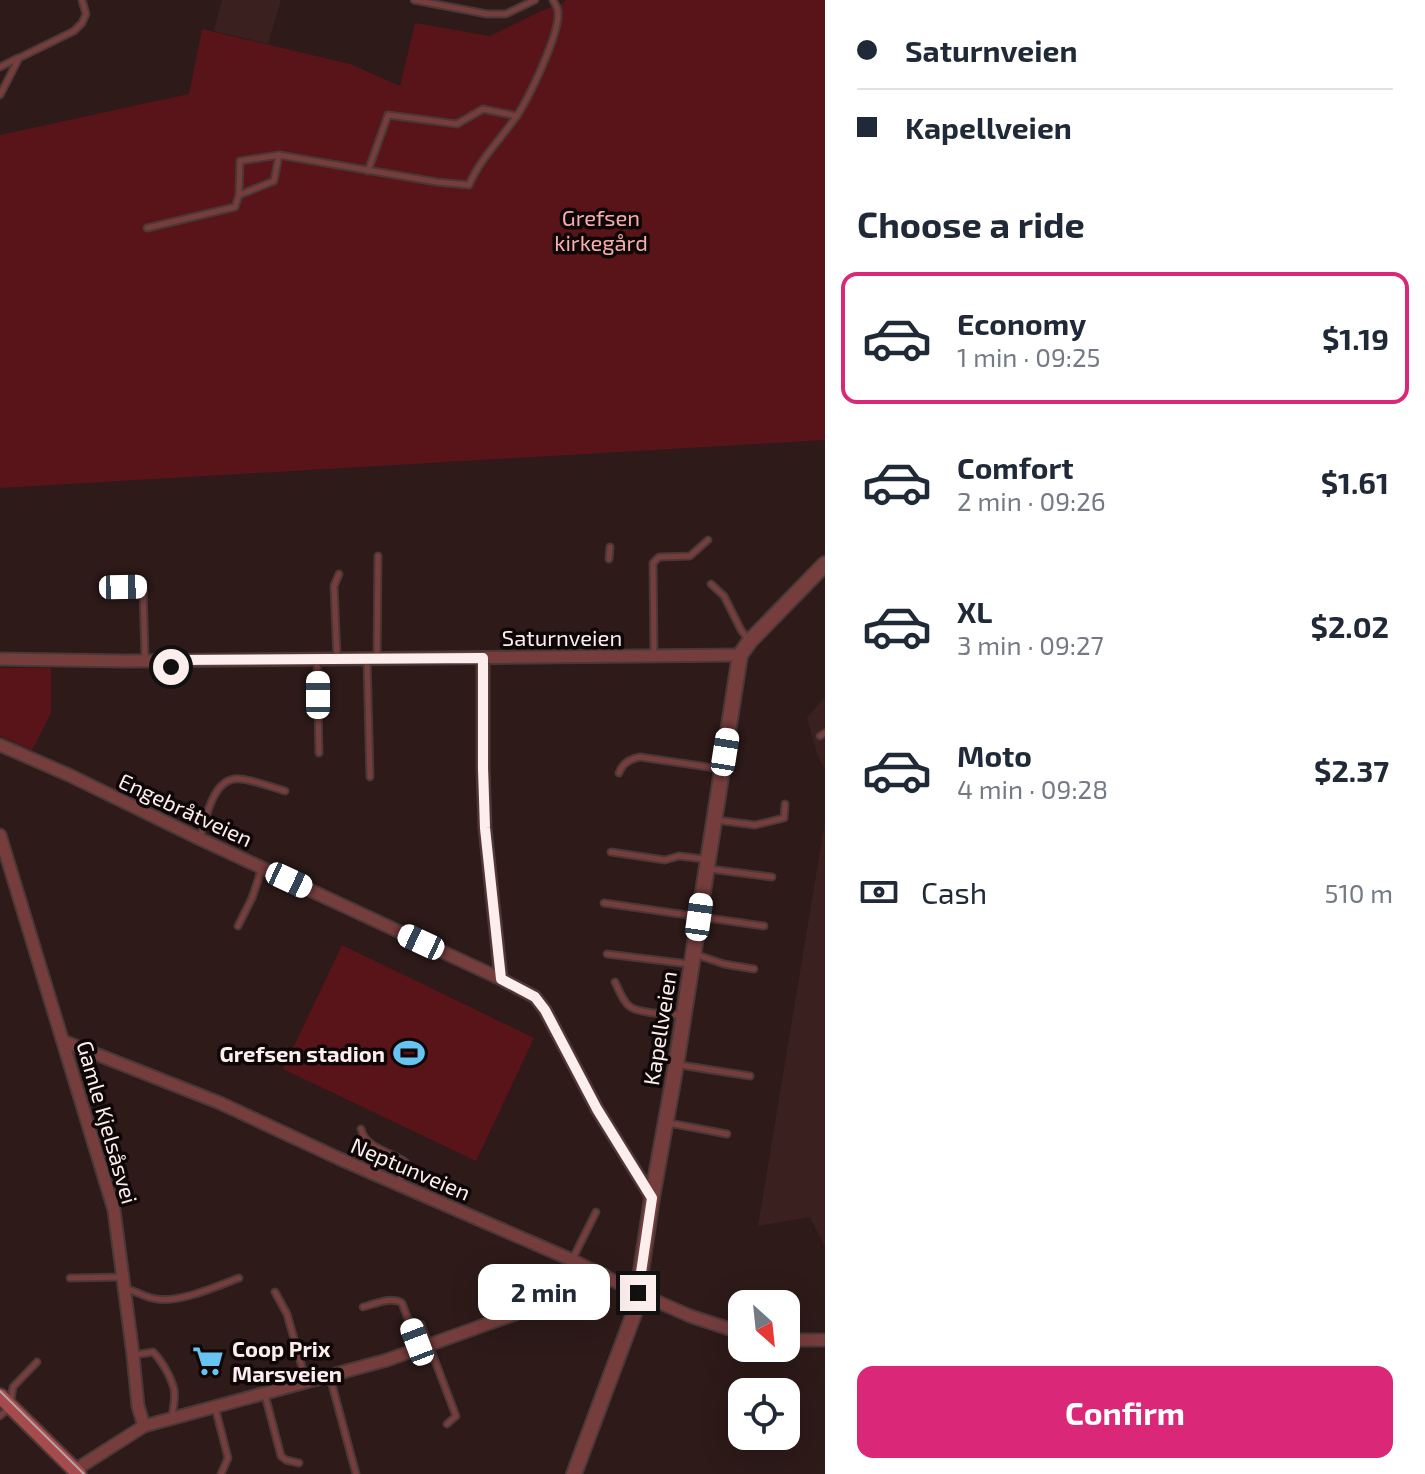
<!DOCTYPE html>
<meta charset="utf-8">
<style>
body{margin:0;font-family:"Exo 2",sans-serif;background:#f6f6f7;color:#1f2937;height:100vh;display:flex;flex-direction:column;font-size:30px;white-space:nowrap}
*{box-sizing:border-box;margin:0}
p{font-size:26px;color:#747a83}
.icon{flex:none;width:44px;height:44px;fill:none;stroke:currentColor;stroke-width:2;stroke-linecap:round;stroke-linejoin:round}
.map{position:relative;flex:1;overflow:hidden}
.details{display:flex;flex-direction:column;background:#fff;width:600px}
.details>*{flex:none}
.banner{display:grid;align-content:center;height:176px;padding:0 32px;background:#fff}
.needle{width:52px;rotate:153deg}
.buttons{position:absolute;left:728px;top:1290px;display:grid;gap:16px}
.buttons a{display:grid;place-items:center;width:72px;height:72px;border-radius:16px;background:#fff;box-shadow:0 8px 32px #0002;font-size:40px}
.end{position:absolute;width:36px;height:36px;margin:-18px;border:10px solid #fdeeee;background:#111;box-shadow:0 0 0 4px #111}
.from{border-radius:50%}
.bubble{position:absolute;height:56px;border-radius:16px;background:#fff;box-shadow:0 8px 32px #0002;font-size:26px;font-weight:700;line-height:56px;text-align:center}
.car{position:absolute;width:24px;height:48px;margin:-24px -12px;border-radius:10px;box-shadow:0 0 6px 2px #0007;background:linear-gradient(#fff 24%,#345 0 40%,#fff 0 76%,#345 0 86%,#fff 0)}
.banner b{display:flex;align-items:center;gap:28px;height:76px;font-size:30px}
.banner b+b{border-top:2px solid #e0e1e3}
.banner i{width:20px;height:20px;background:#1f2937}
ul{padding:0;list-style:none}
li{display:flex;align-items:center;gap:24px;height:132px;margin:0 16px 12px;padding:0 16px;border:4px solid transparent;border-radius:16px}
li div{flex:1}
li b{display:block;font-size:30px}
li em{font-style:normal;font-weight:700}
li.active{border-color:#db2777}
li>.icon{width:72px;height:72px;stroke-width:1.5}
h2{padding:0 32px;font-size:36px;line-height:96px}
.pay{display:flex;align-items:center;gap:20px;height:88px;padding:0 32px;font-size:30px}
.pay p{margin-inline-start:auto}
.cta{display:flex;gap:16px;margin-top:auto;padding:16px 32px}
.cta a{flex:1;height:92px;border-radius:16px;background:#db2777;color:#fff;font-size:32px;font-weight:700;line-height:92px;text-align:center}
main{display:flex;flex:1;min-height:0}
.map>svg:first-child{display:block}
</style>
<main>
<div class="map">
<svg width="825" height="1474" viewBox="0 0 825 1474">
<rect width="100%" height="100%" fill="#2d1a19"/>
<g fill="#3a201f">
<polygon points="222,0 281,0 268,44 214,31"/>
<polygon points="825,697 825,770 817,754 807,718"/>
<polygon points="825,821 825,1247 810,1217 758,1226"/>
</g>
<g fill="#59141a">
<polygon points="566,0 825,0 825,440 0,488 0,135 189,94 202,29 350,64 400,86 415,23 490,36 541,11 563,3"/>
<polygon points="0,668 51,668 51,713 32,750 0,736"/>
<polygon points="342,945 534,1038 476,1161 283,1069"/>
</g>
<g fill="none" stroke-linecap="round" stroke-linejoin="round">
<defs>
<g id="service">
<polyline points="414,0 487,14 506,14 535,0"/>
<polyline points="0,67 18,58"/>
<polyline points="0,95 19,58 74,31 82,23 86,14 82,0"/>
<polyline points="368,171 388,115 457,124 483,109 517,116"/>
<polyline points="239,195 274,181 279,155"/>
<path d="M147,228L235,207L239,195L240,161L279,155L437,182L469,185C480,159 500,140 516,117C529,98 560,33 558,12C558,8 555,4 553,0"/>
<polyline points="609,559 610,547"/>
<polyline points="711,584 724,596 741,630 748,639"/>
<polyline points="103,587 143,587 145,659"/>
<polyline points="654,655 653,563 659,557 690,556 708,540"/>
<polyline points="337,658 334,586 339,574"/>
<polyline points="377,658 378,556"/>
<polyline points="317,659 319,753"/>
<polyline points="367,660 370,777"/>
<polyline points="820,736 825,733"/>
<path d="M619,773C622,763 630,759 640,757L722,769"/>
<polyline points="716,820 755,825 784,818 785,804"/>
<path d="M200,838C206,818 213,776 240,779C255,780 270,787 285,791"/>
<polyline points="611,852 665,860 679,856 704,859"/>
<polyline points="710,869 772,877"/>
<polyline points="604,903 764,926"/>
<polyline points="238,926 252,898 262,868"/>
<polyline points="607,954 689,964"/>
<polyline points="694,954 724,964 754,969"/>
<path d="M615,982C619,990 622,1000 629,1006C639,1014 669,1014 683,1015"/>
<polyline points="680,1065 750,1076"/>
<polyline points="669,1123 727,1134"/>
<path d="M361,1129C365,1148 391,1152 405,1162V1167L398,1184"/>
<polyline points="572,1260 596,1212"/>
<polyline points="70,1278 122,1277"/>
<path d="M126,1289C137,1291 145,1298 157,1299C180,1303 217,1286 239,1278"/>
<polyline points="275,1292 287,1314 306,1381"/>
<path d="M363,1307C375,1304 391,1296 402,1303L418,1346"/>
<polyline points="421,1324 456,1416 447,1424"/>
<path d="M134,1355L153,1352C162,1361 171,1377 174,1389C176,1398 173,1408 172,1417"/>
<polyline points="330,1377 356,1474"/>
<polyline points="265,1395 281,1456 286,1460 299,1463"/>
<polyline points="215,1407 228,1458 221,1474"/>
<polyline points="0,1416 10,1407 13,1387 37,1362"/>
</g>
<g id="minor">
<polyline points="483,658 483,768 485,828 501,979"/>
<polyline points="0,659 124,661 740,655"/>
<polyline points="0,745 69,775 200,839 501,979 535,997 545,1010 597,1109 652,1198"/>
<polyline points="0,835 114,1210 133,1355 138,1406 144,1426"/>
<polyline points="63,1041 220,1103 340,1159 572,1260 638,1293 690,1316 742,1333"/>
<polyline points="786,1340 825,1340"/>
<polyline points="75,1470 144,1426 387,1360 573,1293 591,1286 604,1275"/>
</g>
<polyline id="tertiary" points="574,1474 635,1311 652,1198 676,1065 740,655 750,641 825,564"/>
<polyline id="secondary" points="0,1396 79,1474"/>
</defs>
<use href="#service" stroke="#4a3837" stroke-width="9"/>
<use href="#minor" stroke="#4a3837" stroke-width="15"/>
<use href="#tertiary" stroke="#4a3837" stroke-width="18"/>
<use href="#secondary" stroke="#4a3837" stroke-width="18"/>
<use href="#service" stroke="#763d3d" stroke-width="5"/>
<use href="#minor" stroke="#763d3d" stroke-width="11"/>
<use href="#tertiary" stroke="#763d3d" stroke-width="14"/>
<use href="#secondary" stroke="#a64b4d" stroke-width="14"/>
<polyline stroke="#b4a4a3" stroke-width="2" points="0,1391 84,1474"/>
</g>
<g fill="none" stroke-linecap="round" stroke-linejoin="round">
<polyline stroke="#fdeeee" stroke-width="10" points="171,667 170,660 483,658 483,768 485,828 501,979 535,997 545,1010 597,1109 652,1198 638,1293"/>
</g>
<defs>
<symbol id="stadium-bare" viewBox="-9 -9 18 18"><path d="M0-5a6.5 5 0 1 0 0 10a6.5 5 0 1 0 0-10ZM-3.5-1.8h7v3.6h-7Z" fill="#67c4f0" stroke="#0f0707" stroke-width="2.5" paint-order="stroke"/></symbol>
<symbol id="supermarket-bare" viewBox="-9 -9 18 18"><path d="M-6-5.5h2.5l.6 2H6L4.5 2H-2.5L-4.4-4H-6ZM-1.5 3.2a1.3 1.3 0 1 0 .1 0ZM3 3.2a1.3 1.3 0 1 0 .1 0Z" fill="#67c4f0" stroke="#0f0707" stroke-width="2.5" paint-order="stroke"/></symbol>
</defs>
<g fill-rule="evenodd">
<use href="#stadium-bare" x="387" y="1031" width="44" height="44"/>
<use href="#supermarket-bare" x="186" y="1339" width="44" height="44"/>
</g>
<g text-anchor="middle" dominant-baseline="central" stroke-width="7" stroke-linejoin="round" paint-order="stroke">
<g font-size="22" fill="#f7adab" stroke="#0f0707">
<text x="601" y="217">Grefsen<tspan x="601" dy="25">kirkegård</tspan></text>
</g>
<g font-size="22" fill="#fdeeee" stroke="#0f0707">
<text x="562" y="637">Saturnveien</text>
<text transform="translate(186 809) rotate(25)">Engebråtveien</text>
<text transform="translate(659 1028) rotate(-81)">Kapellveien</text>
<text transform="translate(108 1122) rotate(74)">Gamle Kjelsåsvei</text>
<text transform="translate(411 1168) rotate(23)">Neptunveien</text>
</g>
<g font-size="22" font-weight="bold" fill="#fdeeee" stroke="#0f0707" text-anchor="end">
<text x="385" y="1053">Grefsen stadion</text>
<text x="232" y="1348" text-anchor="start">Coop Prix<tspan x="232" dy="25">Marsveien</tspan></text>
</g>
</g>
</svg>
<div class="buttons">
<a><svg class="needle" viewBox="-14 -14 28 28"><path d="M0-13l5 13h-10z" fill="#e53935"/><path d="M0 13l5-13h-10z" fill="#747a83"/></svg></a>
<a><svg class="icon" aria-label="locate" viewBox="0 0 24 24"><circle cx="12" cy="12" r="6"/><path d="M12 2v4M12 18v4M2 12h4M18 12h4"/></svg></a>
</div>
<i class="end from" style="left:171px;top:667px"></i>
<i class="end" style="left:638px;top:1293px"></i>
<div class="bubble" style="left:478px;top:1264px;width:132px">2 min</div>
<i class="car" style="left:123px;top:587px;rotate:89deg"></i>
<i class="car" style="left:318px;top:695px;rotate:0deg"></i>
<i class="car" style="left:725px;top:752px;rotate:9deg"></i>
<i class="car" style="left:289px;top:880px;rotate:115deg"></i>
<i class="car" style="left:699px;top:917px;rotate:8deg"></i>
<i class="car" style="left:421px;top:942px;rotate:295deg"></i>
<i class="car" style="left:417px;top:1342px;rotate:339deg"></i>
</div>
<section class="details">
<div class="banner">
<b><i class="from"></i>Saturnveien</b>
<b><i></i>Kapellveien</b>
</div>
<h2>Choose a ride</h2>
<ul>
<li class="active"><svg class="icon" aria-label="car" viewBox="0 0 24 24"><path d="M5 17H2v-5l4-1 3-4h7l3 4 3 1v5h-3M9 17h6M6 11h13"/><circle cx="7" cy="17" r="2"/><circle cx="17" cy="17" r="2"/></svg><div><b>Economy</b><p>1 min · 09:25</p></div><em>$1.19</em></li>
<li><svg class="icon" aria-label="car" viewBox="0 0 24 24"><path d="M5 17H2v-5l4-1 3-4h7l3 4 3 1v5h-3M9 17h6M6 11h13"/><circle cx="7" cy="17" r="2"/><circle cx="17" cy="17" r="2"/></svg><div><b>Comfort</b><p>2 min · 09:26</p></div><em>$1.61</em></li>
<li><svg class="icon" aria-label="car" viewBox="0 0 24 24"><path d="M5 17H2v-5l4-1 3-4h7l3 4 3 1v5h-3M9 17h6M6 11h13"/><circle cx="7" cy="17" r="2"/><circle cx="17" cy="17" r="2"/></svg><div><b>XL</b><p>3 min · 09:27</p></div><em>$2.02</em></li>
<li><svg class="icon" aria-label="car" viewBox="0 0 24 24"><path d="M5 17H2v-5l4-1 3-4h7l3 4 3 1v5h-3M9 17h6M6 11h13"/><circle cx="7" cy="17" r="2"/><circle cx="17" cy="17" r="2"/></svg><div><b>Moto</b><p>4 min · 09:28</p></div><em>$2.37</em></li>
</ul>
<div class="pay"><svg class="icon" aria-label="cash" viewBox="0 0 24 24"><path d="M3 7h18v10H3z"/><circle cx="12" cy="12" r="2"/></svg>Cash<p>510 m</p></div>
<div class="cta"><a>Confirm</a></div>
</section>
</main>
